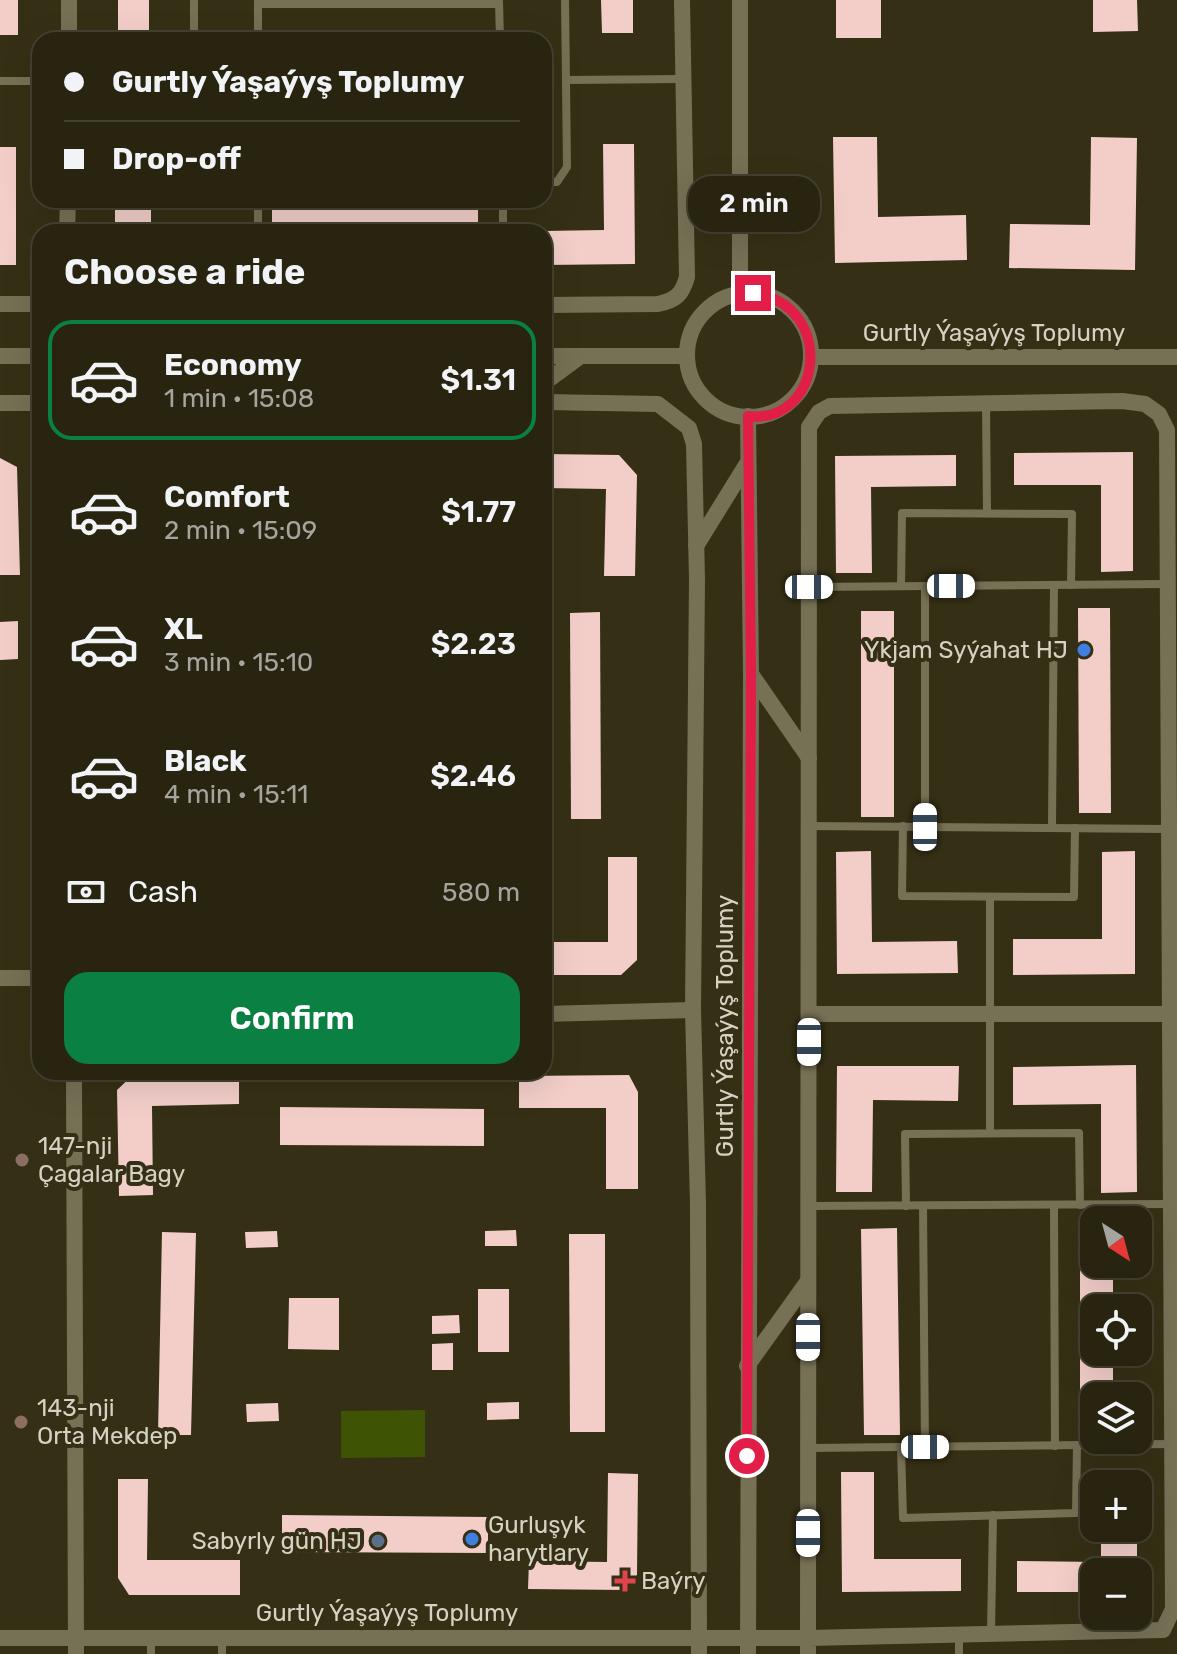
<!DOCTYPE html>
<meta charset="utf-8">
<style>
body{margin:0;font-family:Rubik,sans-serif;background:#302c19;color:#f1f3f6;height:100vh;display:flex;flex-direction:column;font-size:30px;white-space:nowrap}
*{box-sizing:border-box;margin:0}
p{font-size:26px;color:#a5a49f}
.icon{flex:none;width:44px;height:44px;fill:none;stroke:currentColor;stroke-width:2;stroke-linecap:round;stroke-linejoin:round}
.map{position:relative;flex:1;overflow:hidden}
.panel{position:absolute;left:32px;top:224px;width:520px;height:856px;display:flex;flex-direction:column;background:#282410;border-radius:24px;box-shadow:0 8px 32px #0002,0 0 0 2px #444130}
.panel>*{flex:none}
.top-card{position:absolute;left:32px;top:32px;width:520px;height:176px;border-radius:24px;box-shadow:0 8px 32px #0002,0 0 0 2px #444130;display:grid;align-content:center;height:176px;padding:0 32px;background:#282410}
.needle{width:52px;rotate:144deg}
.fabs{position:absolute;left:1080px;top:1206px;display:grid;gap:16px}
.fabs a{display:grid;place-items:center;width:72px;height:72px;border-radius:16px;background:#282410;box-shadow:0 8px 32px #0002,0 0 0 2px #444130;font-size:40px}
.end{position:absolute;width:36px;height:36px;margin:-18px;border:10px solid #e11d48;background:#fff;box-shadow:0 0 0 4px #fff}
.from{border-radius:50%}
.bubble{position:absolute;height:56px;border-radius:24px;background:#282410;box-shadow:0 8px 32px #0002,0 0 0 2px #444130;font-size:26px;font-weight:600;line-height:56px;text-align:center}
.car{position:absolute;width:24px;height:48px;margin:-24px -12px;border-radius:10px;box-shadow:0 0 6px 2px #0007;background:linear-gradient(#fff 24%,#345 0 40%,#fff 0 76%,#345 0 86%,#fff 0)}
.top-card b{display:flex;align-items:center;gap:28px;height:76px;font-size:30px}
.top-card b+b{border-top:2px solid #444130}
.top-card i{width:20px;height:20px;background:#f1f3f6}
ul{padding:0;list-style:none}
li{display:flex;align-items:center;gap:24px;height:120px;margin:0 16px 12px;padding:0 16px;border:4px solid transparent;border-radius:24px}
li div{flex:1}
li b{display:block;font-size:30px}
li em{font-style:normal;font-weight:600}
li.selected{border-color:#0b8043}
li>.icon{width:72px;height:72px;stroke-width:1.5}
h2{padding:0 32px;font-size:36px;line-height:96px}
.pay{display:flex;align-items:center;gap:20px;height:88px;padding:0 32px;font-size:30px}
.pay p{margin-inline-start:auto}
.cta{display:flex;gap:16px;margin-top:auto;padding:16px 32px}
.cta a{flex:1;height:92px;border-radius:24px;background:#0b8043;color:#fff;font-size:32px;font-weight:600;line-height:92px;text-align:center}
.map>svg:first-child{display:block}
</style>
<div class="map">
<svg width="1177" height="1654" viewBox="0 0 1177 1654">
<rect width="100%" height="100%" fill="#353015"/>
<polygon fill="#3e5404" points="425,1410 425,1457 341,1458 341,1411"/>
<g fill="#f3cec9">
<rect x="0" y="0" width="18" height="35"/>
<polygon points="118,0 149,0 149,33 118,34"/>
<polygon points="601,0 633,0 633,33 602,33"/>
<rect x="836" y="0" width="45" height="38"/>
<polygon points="1093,0 1137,0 1138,31 1093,32"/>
<polygon points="833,137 877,137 878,217 966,215 967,260 835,263"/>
<polygon points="1091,137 1137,138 1135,270 1009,268 1010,224 1090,225"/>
<polygon points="603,144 634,144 635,264 544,265 544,231 604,230"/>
<rect x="0" y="147" width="16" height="118"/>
<rect x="115" y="200" width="36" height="32"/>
<polygon points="272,200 478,200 478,226 272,227"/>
<polygon points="1133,452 1133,571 1101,572 1101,485 1014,485 1014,453"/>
<polygon points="544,454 619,455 637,475 635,576 604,576 606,489 544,488"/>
<polygon points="956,455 956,486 871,487 872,573 836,573 835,456"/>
<polygon points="0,458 17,467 20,575 0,575"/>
<polygon points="1078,608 1110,608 1111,813 1079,813"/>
<rect x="861" y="611" width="33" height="206"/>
<polygon points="600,612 601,819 571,819 570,613"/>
<polygon points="18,621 18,659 0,660 0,622"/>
<polygon points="871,851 872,942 957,941 958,973 837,974 836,852"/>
<polygon points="1135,851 1135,974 1013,975 1013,939 1102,939 1102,852"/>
<polygon points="608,857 637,857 637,960 621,975 544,975 544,942 608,942"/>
<polygon points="1136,1065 1137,1192 1101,1193 1101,1104 1013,1105 1013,1067"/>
<polygon points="837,1066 959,1066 958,1101 873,1100 872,1192 836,1192"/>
<polygon points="136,1072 239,1072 239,1104 152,1106 153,1195 119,1196 117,1090"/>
<polygon points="629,1075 638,1092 638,1189 606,1189 606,1108 519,1108 519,1076"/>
<polygon points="280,1107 484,1109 484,1146 280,1145"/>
<polygon points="897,1228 900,1435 864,1435 861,1229"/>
<polygon points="516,1230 517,1246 485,1246 485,1231"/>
<polygon points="1080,1230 1094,1230 1094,1264 1113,1264 1113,1308 1094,1308 1094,1352 1113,1352 1113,1396 1094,1396 1094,1436 1080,1436"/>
<polygon points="277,1231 278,1247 246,1248 245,1232"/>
<polygon points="162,1232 196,1233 191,1435 158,1435"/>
<polygon points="569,1234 605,1234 605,1432 570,1432"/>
<rect x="478" y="1289" width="31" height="63"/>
<polygon points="289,1298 339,1298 339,1350 288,1349"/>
<polygon points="459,1315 460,1333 432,1334 432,1316"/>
<polygon points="453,1343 453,1370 432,1370 432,1344"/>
<polygon points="519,1402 519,1419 487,1420 487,1403"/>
<polygon points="278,1403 279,1421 247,1422 246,1404"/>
<rect x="1101" y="1471" width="36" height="13"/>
<polygon points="841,1472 874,1472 874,1559 961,1559 961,1591 842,1592"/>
<polygon points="608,1473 638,1474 637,1575 624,1590 528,1589 529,1561 607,1562"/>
<polygon points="118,1479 148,1479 147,1560 240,1560 240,1595 129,1595 118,1578"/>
<polygon points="282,1515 488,1517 488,1553 282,1552"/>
<polygon points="1101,1528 1137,1528 1137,1572 1094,1572 1094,1592 1017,1592 1017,1561 1101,1562"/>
</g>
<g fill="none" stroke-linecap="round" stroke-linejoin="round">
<g stroke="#767155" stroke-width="8">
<polyline points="194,0 194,40"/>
<polyline points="258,1 258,40"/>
<polyline points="499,1 500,40"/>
<polyline points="258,4 499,4"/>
<polyline points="566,80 683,79"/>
<polyline points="0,81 40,81"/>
<polyline points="544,182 557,182 567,167 565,0"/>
<polyline points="258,200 258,232"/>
<polyline points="503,200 503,232"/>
<polyline points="986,403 987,513"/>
<polyline points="901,586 902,513 1072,514 1071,585"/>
<polyline points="809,587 1167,584"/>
<polyline points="809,826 1168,829"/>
<polyline points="903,826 902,896 1074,897 1075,828"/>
<polyline points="925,827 925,586"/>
<polyline points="1052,827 1054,585"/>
<polyline points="990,1133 990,897"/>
<polyline points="1054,1205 1055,1446"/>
<polyline points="808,1206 1171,1204"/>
<polyline points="906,1206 905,1134 1079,1133 1080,1205"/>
<polyline points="923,1206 925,1447"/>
<polyline points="901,1447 903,1518 1076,1513 1077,1445"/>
<polyline points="809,1448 1173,1444"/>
<polyline points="991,1634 993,1515"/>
<polyline points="959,1636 959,1654"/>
<polyline points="151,1654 151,1638"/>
<polyline points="222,1654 222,1638"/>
</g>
<g stroke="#767155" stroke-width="16">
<polyline points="69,40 69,0"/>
<polyline points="67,232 68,200"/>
<polyline points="0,304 40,304"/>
<path d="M544,305L658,304C676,300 682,295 687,277L682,0"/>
<polyline points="544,402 658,404 689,428 694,444 697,579 693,1010 698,1204 699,1654"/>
<polyline points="0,403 40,403"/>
<polyline points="0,978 40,978"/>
<polyline points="544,1014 693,1010"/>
<polyline points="809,1014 1168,1014"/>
<polyline points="74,1072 76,1654"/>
<polyline points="0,1638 808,1638 1163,1630 1173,1609 1167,430 1159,414 1145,404 1122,401 830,406 819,412 809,427 808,1638 808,1654"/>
</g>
<g stroke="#767155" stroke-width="16">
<polyline points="740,0 740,293"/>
<circle cx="749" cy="355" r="62"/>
<polyline points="0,356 40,356"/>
<polyline points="544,356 687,356"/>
<polyline points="812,357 1177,357"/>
<polyline points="544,383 578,358"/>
<polyline points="748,416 751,674 748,1654"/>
<polyline points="696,546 748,462"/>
<polyline points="751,674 809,758"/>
<polyline points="747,1366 808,1281"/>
</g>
</g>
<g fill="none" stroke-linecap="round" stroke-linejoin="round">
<path stroke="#e11d48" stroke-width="10" d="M747,1456L751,674L748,416C822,426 838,305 753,293"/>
</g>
<g fill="#3f7fe0" stroke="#353015" stroke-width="3">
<circle cx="1084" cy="650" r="8"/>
<circle cx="472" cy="1539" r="8"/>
</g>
<g fill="#8d6e63" stroke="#353015" stroke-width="3">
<circle cx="22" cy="1160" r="8"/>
<circle cx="21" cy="1422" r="8"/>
</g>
<circle fill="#5c6f8a" stroke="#353015" stroke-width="3" cx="378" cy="1541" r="8"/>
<path fill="#e0444e" stroke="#353015" stroke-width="3" d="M621 1569h8v8h8v8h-8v8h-8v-8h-8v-8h8z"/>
<g text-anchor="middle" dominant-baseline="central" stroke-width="8" stroke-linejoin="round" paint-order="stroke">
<g font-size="24" fill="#d5d2c3" stroke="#353015">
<text x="994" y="333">Gurtly Ýaşaýyş Toplumy</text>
<text transform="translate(725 1026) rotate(-90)">Gurtly Ýaşaýyş Toplumy</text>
<text x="387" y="1613">Gurtly Ýaşaýyş Toplumy</text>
</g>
<g font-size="24" fill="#d5d2c3" stroke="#353015" text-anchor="start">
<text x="1068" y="650" text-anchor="end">Ykjam Syýahat HJ</text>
<text x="38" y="1146">147-nji<tspan x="38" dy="28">Çagalar Bagy</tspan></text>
<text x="37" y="1408">143-nji<tspan x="37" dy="28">Orta Mekdep</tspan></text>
<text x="488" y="1525">Gurluşyk<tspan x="488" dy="28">harytlary</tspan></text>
<text x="362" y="1541" text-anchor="end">Sabyrly gün HJ</text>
<text x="641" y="1581">Baýry</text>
</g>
</g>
</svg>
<div class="fabs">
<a><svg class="needle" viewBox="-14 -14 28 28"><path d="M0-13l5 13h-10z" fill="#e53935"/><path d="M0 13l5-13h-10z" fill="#a5a49f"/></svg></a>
<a><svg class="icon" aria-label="locate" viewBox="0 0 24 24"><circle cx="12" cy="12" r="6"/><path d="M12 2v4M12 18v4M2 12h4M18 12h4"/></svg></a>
<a><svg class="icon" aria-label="layers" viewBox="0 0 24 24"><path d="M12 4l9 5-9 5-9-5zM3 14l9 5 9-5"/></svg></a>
<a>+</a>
<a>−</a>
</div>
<i class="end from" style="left:747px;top:1456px"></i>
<i class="end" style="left:753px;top:293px"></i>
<div class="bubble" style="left:688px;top:176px;width:132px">2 min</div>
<i class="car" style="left:951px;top:586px;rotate:90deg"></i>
<i class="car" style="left:809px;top:587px;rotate:90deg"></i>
<i class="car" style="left:925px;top:827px;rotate:0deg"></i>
<i class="car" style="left:809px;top:1042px;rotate:180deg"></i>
<i class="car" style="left:808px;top:1337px;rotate:180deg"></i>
<i class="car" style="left:925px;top:1447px;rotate:90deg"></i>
<i class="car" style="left:808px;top:1533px;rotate:180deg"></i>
<div class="top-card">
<b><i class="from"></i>Gurtly Ýaşaýyş Toplumy</b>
<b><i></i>Drop-off</b>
</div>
<section class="panel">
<h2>Choose a ride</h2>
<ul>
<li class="selected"><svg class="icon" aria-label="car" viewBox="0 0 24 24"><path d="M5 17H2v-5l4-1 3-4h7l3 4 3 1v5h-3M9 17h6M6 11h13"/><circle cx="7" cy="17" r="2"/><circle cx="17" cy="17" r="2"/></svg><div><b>Economy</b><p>1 min · 15:08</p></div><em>$1.31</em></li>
<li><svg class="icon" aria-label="car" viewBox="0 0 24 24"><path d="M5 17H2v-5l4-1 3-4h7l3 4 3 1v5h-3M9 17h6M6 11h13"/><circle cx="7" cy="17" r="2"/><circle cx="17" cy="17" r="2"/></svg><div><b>Comfort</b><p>2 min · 15:09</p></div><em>$1.77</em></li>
<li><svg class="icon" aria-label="car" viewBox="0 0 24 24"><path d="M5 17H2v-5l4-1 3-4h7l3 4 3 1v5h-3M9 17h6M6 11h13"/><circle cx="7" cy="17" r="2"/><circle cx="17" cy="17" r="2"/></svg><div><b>XL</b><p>3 min · 15:10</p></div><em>$2.23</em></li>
<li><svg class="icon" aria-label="car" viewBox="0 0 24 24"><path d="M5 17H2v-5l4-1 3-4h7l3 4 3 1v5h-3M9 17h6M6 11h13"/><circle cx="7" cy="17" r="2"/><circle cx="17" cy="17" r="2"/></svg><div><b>Black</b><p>4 min · 15:11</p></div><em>$2.46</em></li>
</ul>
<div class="pay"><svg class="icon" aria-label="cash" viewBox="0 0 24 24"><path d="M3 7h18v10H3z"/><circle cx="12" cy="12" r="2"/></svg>Cash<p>580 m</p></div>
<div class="cta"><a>Confirm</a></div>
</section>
</div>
